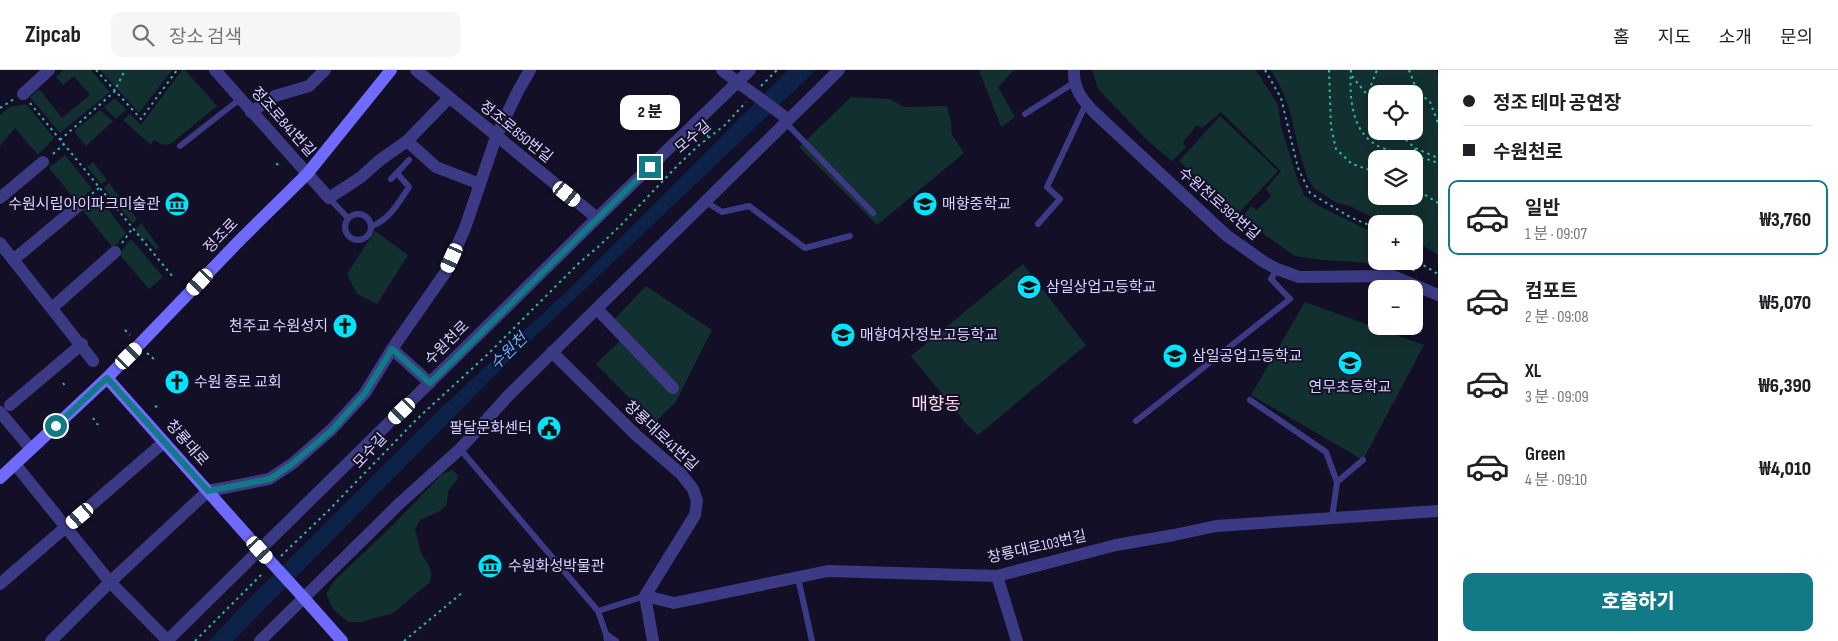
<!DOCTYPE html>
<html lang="ko">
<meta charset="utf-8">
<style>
body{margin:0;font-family:"Sofia Sans Condensed","Noto Sans KR",sans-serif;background:#f6f6f6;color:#202124;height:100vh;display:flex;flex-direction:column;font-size:19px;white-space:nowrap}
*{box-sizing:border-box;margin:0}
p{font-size:16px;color:#757577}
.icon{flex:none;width:28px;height:28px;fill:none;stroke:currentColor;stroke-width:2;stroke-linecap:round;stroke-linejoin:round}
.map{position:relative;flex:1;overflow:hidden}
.drawer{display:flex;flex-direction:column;background:#fff;width:400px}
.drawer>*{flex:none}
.banner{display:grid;align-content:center;height:110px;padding:0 25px;background:#fff}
.buttons{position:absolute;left:1368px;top:15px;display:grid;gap:10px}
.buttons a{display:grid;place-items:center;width:55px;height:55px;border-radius:10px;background:#fff;box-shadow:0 2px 12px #0003;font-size:25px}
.end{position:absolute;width:22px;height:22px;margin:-11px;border:6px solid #127987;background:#fff;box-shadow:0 0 0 2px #fff}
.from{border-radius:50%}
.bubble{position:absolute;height:35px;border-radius:10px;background:#fff;box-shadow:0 2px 12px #0003;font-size:16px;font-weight:800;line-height:35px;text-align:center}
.car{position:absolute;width:15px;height:30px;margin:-15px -8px;border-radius:6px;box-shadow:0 0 4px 1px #0007;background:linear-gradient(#fff 24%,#345 0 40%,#fff 0 76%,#345 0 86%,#fff 0)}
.banner b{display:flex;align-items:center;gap:18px;height:48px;font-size:19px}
.banner b+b{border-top:1px solid #e0e0e0}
.banner i{width:12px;height:12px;background:#202124}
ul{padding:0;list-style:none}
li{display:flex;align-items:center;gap:15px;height:75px;margin:0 10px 8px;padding:0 15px;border:2px solid transparent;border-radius:10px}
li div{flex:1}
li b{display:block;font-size:19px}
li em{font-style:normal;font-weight:800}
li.current{border-color:#127987}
li>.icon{width:45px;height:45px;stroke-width:1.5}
.button{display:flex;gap:10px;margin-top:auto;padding:10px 25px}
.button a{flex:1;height:58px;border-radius:10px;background:#127987;color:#fff;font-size:20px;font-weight:800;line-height:58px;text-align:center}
header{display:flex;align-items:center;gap:30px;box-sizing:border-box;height:70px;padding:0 25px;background:#fff;border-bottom:1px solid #e0e0e0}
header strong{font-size:24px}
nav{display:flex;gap:28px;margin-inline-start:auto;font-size:18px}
.search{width:350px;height:45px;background:#f6f6f6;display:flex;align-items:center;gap:12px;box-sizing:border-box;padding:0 18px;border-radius:10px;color:#757577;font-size:19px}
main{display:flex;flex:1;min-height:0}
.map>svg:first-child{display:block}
</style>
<header>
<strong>Zipcab</strong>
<div class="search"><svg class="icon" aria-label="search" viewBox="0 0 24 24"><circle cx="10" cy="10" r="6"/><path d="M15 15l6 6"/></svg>장소 검색</div>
<nav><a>홈</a><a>지도</a><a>소개</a><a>문의</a></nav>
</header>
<main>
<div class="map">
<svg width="1438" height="571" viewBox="0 0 1438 571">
<rect width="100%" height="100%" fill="#130f26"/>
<g fill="#12302f" fill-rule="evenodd">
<polygon points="64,0 91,0 110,22 60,63 30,27 39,19 62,48 90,25 74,6 63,15 56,7"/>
<polygon points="100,0 172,0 139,43"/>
<path d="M182,0H185L217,36L173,72C165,77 162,75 154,70L151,75L123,50L130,44L141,55Z"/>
<polygon points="979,0 1014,0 998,17 1015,47 1001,57"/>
<polygon points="1092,0 1256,0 1278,35 1281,57 1298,111 1304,125 1317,135 1376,164 1376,191 1405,191 1401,199 1386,194 1322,190 1295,186 1241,148 1251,136 1257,140 1271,126 1266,119 1281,101 1221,42 1202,58 1197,55 1183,72 1186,77 1172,91 1147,70 1098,19"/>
<path d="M1271,0H1436L1438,5V185L1414,170V154H1385L1350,136L1335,132L1314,118L1308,109L1300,84L1289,38L1281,18ZM1376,24H1414V61H1376ZM1376,89H1414V126H1376Z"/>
<polygon points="851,27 890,29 904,37 947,36 951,53 952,65 964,83 877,155 799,77"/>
<polygon points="115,28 126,40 116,49 104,37"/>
<polygon points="26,34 54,68 38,85 15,58 0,76 0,45 10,37"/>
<polygon points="100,40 113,51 86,76 74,61"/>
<polygon points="1220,46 1278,101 1237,145 1179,91"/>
<polygon points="65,85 92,119 77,132 49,98"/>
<polygon points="93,92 107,110 101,114 87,97"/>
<polygon points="109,113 137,149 133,154 104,118"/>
<polygon points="97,125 126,163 113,178 80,137"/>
<polygon points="141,153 159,177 156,180 147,169 144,171 135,160"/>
<polygon points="375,161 408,185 377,234 357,224 347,204"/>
<polygon points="131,169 163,207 149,219 119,184"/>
<polygon points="1023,194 1086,275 978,365 968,356 911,286"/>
<polygon points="646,216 712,260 675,333 654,353 596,294 622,269 608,256"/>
<polygon points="1305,232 1424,275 1363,390 1251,325"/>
<path d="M452,400L458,405L457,410L448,421L447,434L440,441L420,450L415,460C418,467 418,473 420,479C424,492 435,497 430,512L393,543L361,552H348L333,539L326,524L334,511L396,452L442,404Z"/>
</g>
<polygon fill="#0c2248" points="788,0 816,0 508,292 233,571 209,571 232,546 440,339 567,221"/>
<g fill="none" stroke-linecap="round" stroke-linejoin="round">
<g stroke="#2fb8b0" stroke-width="2" stroke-dasharray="2.5 4" stroke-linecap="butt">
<polyline points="96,0 141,49 177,0"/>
<polyline points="1265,0 1281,28 1298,98 1310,123 1350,147 1376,158"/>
<polyline points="1329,0 1331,57 1336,79 1352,94 1376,102"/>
<path d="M1351,0C1349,30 1352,68 1385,79C1402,85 1421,86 1438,93"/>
<polyline points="1409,0 1417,21 1430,32 1438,53"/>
<polyline points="1352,6 1368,26"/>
<polyline points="761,16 777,0"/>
<polyline points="30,33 173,207"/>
<polyline points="0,38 14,29"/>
<path d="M1376,39C1363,27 1372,14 1377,0"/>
<polyline points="706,58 708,68"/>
<polyline points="1396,61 1415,78 1438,88"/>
<polyline points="60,70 114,22 125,0"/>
<polyline points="308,71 314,75"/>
<polyline points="53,84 64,74"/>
<polyline points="276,94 282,95"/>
<polyline points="1414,94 1415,78"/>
<polyline points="1414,118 1438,133"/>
<polyline points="87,128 99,118"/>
<polyline points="122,173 132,159"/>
<polyline points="1418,192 1438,204"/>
<polyline points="1413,201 1422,184 1414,178"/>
<polyline points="125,260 130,265"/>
<polyline points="147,283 155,290"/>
<polyline points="63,313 66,317"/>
<polyline points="155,337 159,335"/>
<polyline points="93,348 98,355"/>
<polyline points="281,486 327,442 418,348 488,284 579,193 598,177 621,155 678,95 698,76 725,55 746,32"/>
<polyline points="195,571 263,503"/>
<polyline points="404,571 463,522"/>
</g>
<g stroke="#3d3a85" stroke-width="6">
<polyline points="1025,44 1075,12"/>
<polyline points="786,53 873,143"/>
<polyline points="180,76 240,29"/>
<polyline points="391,109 409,90"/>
<polyline points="329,128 348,148"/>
<polyline points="706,132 722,142 749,136 805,178 850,166"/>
<circle cx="358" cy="157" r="13"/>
<polyline points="1038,154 1060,129 1047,117 1086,34"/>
<path d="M372,156C390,149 399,132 409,117L397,103"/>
<polyline points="1250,330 1326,382 1337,412"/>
<polyline points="1136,351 1290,229 1271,209 1277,199"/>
<polyline points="460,379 598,541 645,526"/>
<polyline points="1332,448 1337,412 1363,390"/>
<polyline points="798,508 812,571"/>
<polyline points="598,541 606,564 607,571"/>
<polyline points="606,564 616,571"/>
</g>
<g stroke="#3d3a85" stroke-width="12">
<polyline points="215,0 329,128 361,107 380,90 407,71 449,28"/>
<polyline points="416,0 597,148"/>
<polyline points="722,0 744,17"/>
<path d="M1074,0C1073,19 1083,31 1095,43L1226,165L1264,192L1277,199L1299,207L1393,206L1438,225"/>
<polyline points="23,24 49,0"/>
<polyline points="251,42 275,26 309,16 325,0"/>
<polyline points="407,71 436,97 480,114"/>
<polyline points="0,128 43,92"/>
<polyline points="0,173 93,291"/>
<polyline points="13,190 78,136"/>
<polyline points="52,238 115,182"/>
<polyline points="597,239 673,318"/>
<polyline points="392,279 430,313"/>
<polyline points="552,282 636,365 681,404 693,419 697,431 695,445 645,526 653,571"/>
<polyline points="10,335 82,274"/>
<polyline points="0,342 31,379"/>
<polyline points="15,394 110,512 168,571"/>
<polyline points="997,506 1017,571"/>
<polyline points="0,514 164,372"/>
<polyline points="645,526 674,533 828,501 997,506 1116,475 1174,465 1216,456 1438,441"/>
<polyline points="51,571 110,512 208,421 269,409 292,394 331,360 365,323 392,279 445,203 465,158 496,67 518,21 530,0"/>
<polyline points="167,571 597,148 750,0"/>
<polyline points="260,571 400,433 460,379 508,326 839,0"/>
</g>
<g stroke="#6f6bff" stroke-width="12">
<polyline points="107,308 260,480"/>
<polyline points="0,408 107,308 241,169 307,104 391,0"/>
<polyline points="303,527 342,571"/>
</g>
<polyline stroke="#3d3a85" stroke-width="12" points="747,19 785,47"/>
<polyline stroke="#6f6bff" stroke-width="12" points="260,480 303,527"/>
</g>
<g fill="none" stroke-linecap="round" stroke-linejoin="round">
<polyline stroke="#127987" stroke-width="6" points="56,356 107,308 208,421 270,409 292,394 332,360 365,323 392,279 430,313 650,97"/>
</g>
<defs>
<symbol id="museum-disc" viewBox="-11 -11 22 22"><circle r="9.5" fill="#00e5ff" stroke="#130f26"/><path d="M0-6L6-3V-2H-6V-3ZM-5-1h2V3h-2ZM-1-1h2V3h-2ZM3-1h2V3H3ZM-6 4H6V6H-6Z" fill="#111"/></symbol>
<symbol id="school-disc" viewBox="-11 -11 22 22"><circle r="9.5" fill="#00e5ff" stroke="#130f26"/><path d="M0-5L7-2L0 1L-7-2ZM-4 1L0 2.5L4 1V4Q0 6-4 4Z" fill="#111"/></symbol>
<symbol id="church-disc" viewBox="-11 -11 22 22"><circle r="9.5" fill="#00e5ff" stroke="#130f26"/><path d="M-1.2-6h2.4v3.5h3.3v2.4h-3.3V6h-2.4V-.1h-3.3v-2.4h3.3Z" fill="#111"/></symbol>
<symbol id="civic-disc" viewBox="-11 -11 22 22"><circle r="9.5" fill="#00e5ff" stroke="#130f26"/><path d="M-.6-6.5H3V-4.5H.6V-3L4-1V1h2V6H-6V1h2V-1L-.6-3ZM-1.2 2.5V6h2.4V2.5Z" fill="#111"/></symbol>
</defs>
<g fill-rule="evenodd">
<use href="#museum-disc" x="163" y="120" width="28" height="28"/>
<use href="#school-disc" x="911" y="120" width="28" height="28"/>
<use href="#school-disc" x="1015" y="203" width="28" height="28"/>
<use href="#church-disc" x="331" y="242" width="28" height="28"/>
<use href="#school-disc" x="829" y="251" width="28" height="28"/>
<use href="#school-disc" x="1161" y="272" width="28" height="28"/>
<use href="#school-disc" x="1336" y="279" width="28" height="28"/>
<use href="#church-disc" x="163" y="298" width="28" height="28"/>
<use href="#civic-disc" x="535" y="344" width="28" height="28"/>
<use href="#museum-disc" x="476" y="482" width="28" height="28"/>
</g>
<g text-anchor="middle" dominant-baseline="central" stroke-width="4" stroke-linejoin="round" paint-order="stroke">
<g font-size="15" fill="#d9d4ff" stroke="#130f26">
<text transform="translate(283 52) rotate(48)">정조로841번길</text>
<text transform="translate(516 62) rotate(39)">정조로850번길</text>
<text transform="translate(693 67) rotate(-40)">모수길</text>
<text transform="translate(1219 134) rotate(41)">수원천로392번길</text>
<text transform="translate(221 166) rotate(-46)">정조로</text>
<text transform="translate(447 273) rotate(-45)">수원천로</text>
<text transform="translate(661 366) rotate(43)">창룡대로41번길</text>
<text transform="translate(187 373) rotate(49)">창룡대로</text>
<text transform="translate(370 381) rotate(-47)">모수길</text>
<text transform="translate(1037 477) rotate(-13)">창룡대로103번길</text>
</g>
<g font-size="15" fill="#d9d4ff" stroke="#130f26" text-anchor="start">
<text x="160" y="134" text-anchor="end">수원시립아이파크미술관</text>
<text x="942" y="134">매향중학교</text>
<text x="1046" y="217">삼일상업고등학교</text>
<text x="328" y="256" text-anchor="end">천주교 수원성지</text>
<text x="860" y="265">매향여자정보고등학교</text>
<text x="1192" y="286">삼일공업고등학교</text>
<text x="194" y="312">수원 종로 교회</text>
<text x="1350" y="317" text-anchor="middle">연무초등학교</text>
<text x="532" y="358" text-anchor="end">팔달문화센터</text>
<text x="508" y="496">수원화성박물관</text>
</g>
<g font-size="16" font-style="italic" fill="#62b6ff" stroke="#130f26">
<text transform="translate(509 282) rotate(-45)">수원천</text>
</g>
<g font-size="18" fill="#ffd6f0" stroke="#130f26">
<text x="936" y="334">매향동</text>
</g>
</g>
</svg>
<div class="buttons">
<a><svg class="icon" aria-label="locate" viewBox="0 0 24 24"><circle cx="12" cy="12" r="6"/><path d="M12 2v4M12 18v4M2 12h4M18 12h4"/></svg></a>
<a><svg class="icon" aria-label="layers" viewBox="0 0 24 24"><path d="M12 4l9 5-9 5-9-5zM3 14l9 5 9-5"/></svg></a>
<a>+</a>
<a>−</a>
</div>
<i class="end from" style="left:56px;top:356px"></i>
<i class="end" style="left:650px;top:97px"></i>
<div class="bubble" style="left:620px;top:25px;width:60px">2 분</div>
<i class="car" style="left:567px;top:124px;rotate:129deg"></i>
<i class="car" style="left:452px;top:188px;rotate:204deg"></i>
<i class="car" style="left:200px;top:212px;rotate:223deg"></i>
<i class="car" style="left:129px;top:286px;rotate:45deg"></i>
<i class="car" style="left:402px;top:341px;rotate:226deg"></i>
<i class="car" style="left:80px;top:446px;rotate:229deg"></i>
<i class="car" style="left:260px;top:480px;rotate:138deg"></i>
</div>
<section class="drawer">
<div class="banner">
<b><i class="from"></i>정조 테마 공연장</b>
<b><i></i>수원천로</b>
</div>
<ul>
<li class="current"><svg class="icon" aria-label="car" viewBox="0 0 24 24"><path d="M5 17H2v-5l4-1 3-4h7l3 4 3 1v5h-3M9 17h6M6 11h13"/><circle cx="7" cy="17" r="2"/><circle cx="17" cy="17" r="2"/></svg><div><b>일반</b><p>1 분 · 09:07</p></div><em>₩3,760</em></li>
<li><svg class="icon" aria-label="car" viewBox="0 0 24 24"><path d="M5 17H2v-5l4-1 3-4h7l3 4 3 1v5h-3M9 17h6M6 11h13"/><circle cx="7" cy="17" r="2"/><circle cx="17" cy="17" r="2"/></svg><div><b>컴포트</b><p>2 분 · 09:08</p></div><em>₩5,070</em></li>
<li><svg class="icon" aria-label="car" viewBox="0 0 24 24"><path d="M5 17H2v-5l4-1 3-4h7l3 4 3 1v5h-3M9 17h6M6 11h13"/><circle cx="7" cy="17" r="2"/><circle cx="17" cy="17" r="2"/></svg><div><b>XL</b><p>3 분 · 09:09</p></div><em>₩6,390</em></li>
<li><svg class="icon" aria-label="car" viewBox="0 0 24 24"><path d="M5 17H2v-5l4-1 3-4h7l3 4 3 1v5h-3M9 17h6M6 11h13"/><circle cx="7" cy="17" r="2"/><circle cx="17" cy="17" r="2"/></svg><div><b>Green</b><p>4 분 · 09:10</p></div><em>₩4,010</em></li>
</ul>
<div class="button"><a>호출하기</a></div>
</section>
</main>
